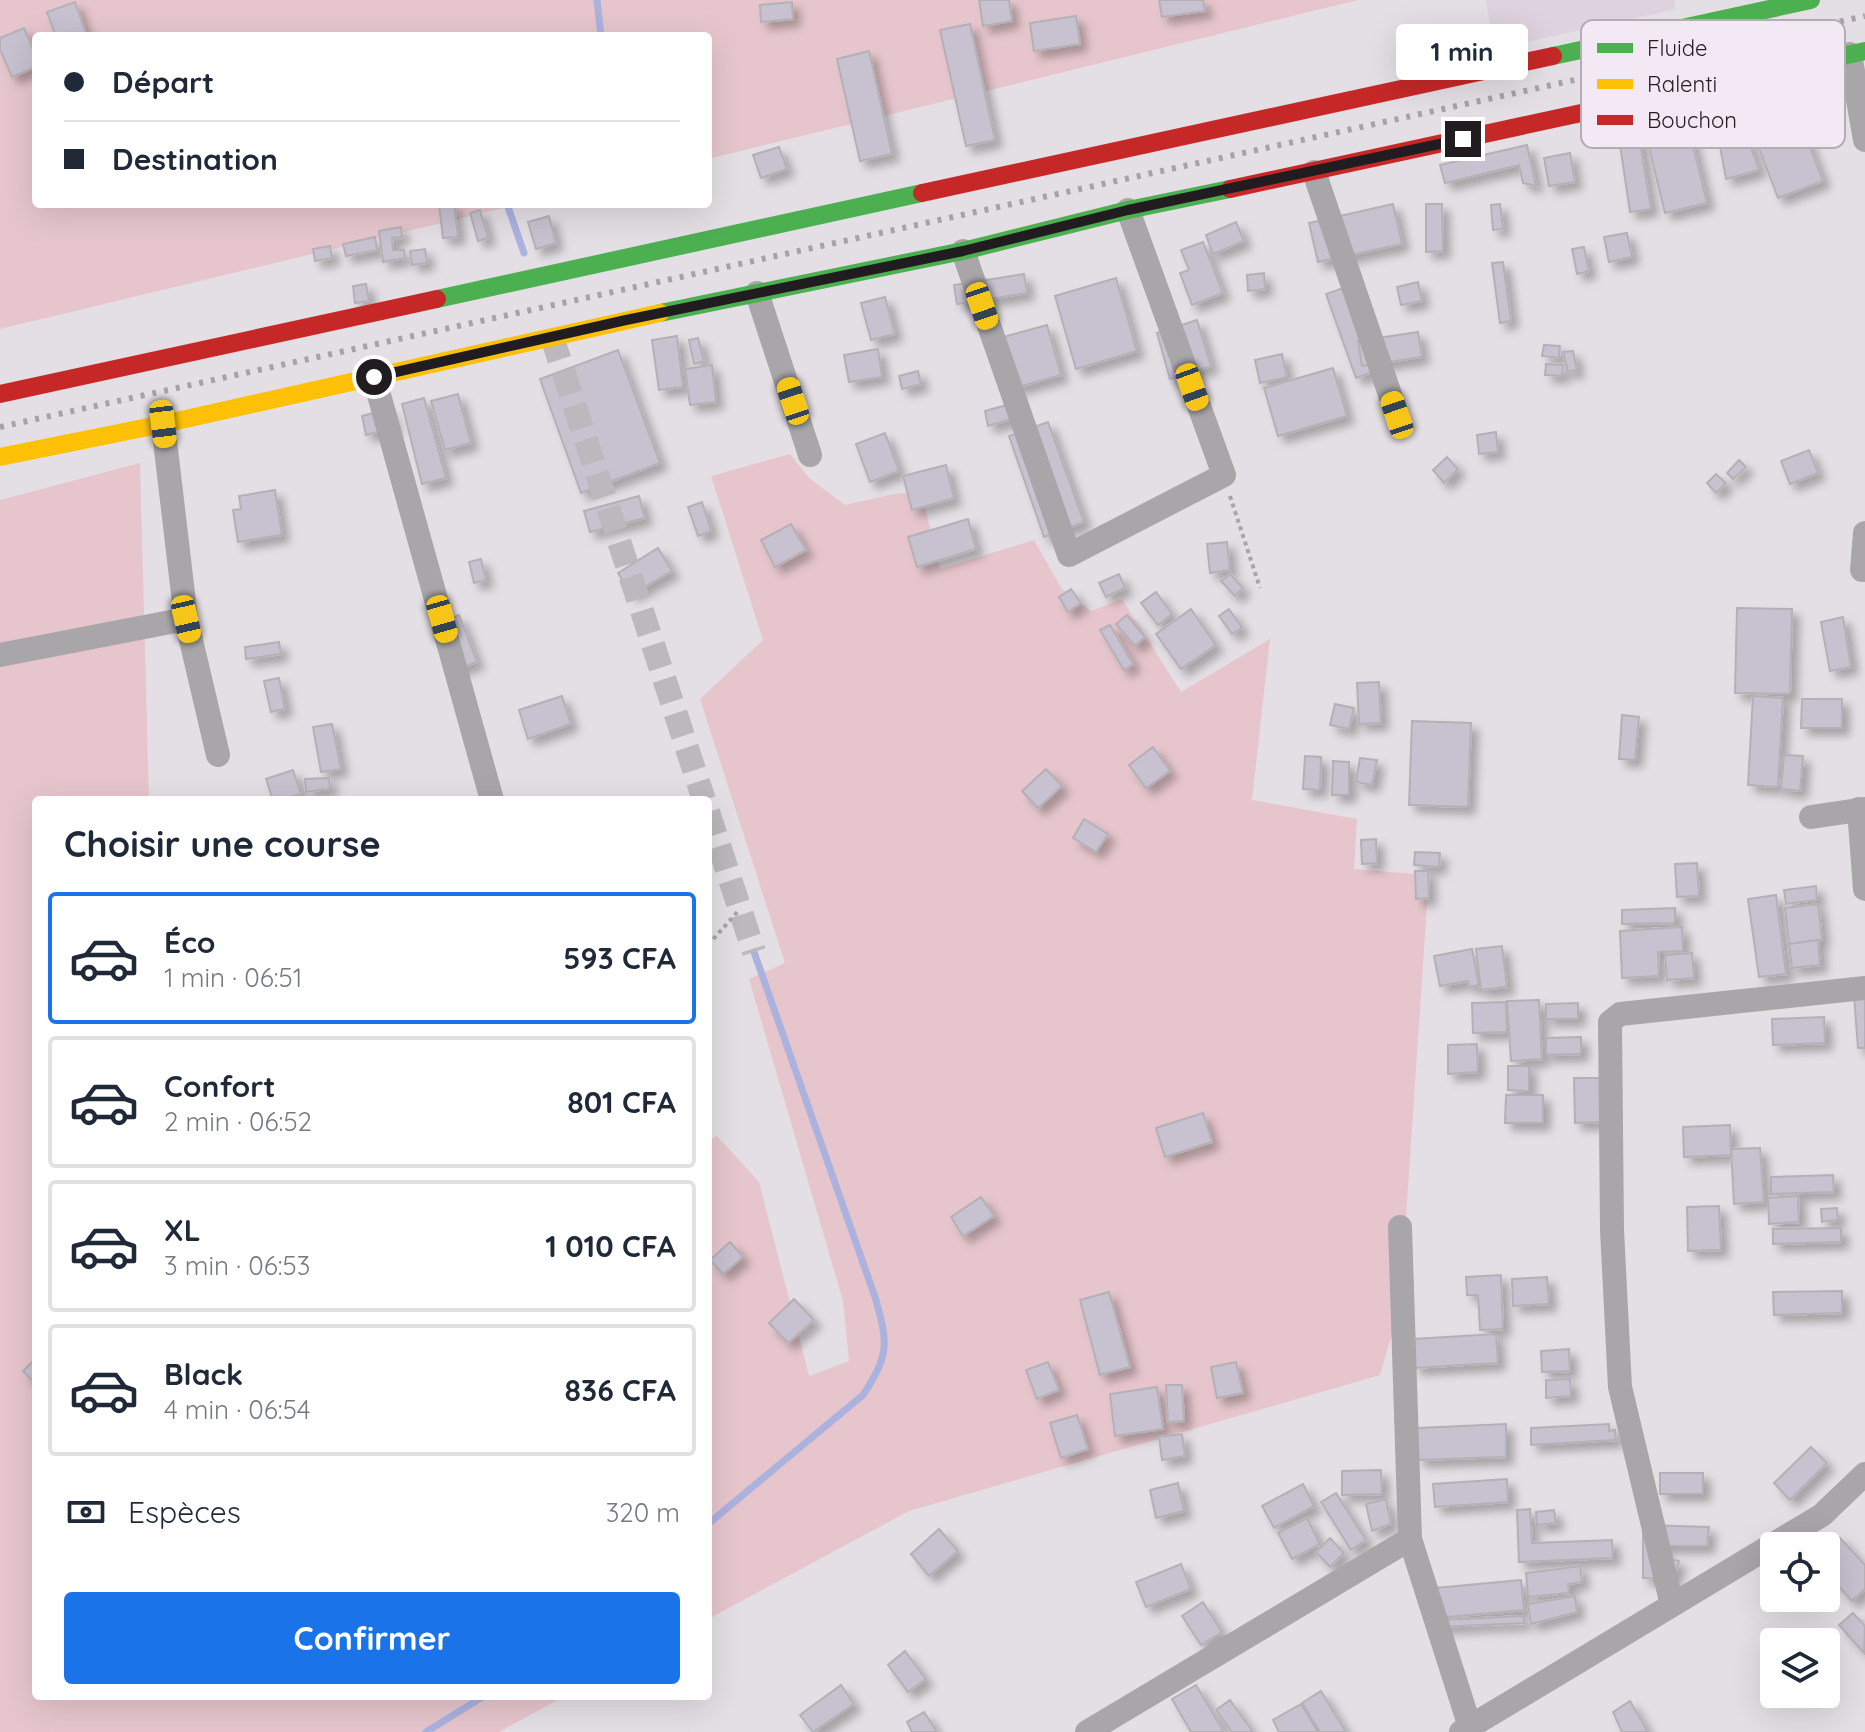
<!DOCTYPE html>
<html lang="fr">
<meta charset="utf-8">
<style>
body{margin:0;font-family:Quicksand,sans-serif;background:#f6f6f7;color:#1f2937;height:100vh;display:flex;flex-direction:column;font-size:30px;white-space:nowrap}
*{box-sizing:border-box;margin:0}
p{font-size:26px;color:#747a83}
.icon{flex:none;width:44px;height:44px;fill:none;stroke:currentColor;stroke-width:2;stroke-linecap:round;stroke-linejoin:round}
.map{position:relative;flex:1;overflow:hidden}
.details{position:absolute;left:32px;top:796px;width:680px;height:904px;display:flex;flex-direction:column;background:#fff;border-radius:8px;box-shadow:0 8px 32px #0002}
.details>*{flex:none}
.banner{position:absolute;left:32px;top:32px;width:680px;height:176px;border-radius:8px;box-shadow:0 8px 32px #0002;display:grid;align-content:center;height:176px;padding:0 32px;background:#fff}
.fabs{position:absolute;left:1760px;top:1532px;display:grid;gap:16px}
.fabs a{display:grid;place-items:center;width:80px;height:80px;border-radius:8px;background:#fff;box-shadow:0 8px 32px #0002;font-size:40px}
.end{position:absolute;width:36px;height:36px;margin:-18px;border:10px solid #201c20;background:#fff;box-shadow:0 0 0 4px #fff}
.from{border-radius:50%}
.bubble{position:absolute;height:56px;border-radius:8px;background:#fff;box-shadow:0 8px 32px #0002;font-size:26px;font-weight:700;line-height:56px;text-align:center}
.car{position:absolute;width:24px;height:48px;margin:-24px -12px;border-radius:10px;box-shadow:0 0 6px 2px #0007;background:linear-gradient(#f5c518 24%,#345 0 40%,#f5c518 0 76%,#345 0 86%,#f5c518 0)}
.banner b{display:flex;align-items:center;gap:28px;height:76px;font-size:30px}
.banner b+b{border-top:2px solid #e0e1e3}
.banner i{width:20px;height:20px;background:#1f2937}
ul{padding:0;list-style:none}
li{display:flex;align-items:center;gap:24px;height:132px;margin:0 16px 12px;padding:0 16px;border:4px solid #e0e1e3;border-radius:8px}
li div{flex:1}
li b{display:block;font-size:30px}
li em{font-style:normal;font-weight:700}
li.current{border-color:#1a73e8}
li>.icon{width:72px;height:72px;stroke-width:1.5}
h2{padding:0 32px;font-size:36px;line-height:96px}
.pay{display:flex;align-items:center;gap:20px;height:88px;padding:0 32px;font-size:30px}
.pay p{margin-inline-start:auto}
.cta{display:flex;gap:16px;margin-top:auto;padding:16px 32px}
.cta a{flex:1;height:92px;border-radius:8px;background:#1a73e8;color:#fff;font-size:32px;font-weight:700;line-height:92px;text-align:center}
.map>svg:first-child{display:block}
</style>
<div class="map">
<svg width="1865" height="1732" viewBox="0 0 1865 1732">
<defs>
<filter id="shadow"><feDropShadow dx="7" dy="7" stdDeviation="4" flood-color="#0004"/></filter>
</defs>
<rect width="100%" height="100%" fill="#e4dfe4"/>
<polygon fill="#ddd2de" points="1486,0 1674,0 1676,9 1494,49"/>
<g fill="#e6c6cc">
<polygon points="0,0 1358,0 708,159 708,36 36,36 36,204 520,204 0,329"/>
<polygon points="790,454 809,478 845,505 898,493 922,495 940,569 1034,540 1062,589 1091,611 1122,599 1181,692 1270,639 1252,800 1357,819 1354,869 1429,875 1400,1307 1380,1375 909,1511 708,1619 708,1140 717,1136 759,1182 809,1376 849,1361 843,1301 749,979 785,963 700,699 763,640 711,476"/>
<polygon points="140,463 149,800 36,800 36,1696 565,1696 499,1732 0,1732 0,500"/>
</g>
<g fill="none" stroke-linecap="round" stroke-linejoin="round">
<g stroke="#acb2de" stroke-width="7">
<polyline points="597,0 601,36"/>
<polyline points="507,204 524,253"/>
<path d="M708,1524L863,1395C890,1354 888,1342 875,1297L754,952"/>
<polyline points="426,1732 484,1696"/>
</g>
</g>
<g fill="#c7c1d0" stroke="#b4b1b6" stroke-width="2" filter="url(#shadow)">
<polygon points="979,0 1009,0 1012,21 983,26"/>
<polygon points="1159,0 1203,0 1205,11 1162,17"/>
<polygon points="75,2 87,36 56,36 47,12"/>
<polygon points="792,2 793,19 761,22 760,5"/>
<polygon points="1076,16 1080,44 1034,51 1030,23"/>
<polygon points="970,24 995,140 966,146 940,30"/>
<polygon points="24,28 36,57 36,67 12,77 0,49 0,38"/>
<polygon points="869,51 892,154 860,161 837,59"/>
<polygon points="1791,97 1823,181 1778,198 1746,114"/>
<polygon points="1689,129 1707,203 1665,213 1647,139"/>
<polygon points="1639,135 1651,209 1630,212 1619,138"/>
<polygon points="1747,136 1759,170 1726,179 1719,141"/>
<polygon points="1527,145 1536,186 1523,183 1519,165 1445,183 1440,165"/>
<polygon points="779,147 787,169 761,178 753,155"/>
<polygon points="1570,153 1575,182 1549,186 1544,158"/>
<polygon points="439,204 454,204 458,237 443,238"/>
<polygon points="1393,204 1402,244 1318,262 1309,223"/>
<polygon points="1426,204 1442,204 1443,251 1426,252"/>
<polygon points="1500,204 1503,229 1493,230 1491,205"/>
<polygon points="480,210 488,238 478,241 470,213"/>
<polygon points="549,216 556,243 536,249 528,222"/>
<polygon points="1236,222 1244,241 1213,254 1206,235"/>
<polygon points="401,227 402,237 392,238 393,250 404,250 405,258 383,262 379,231"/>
<polygon points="1627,233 1632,257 1609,262 1604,237"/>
<polygon points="375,237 377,250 346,256 343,244"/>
<polygon points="1203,242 1223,293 1192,305 1180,273 1189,270 1181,250"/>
<polygon points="330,246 332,258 315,261 313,249"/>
<polygon points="1584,247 1589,271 1577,274 1572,249"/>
<polygon points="425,249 427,263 412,265 410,251"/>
<polygon points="1503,262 1511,321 1500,323 1492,263"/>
<polygon points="1264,273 1265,289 1248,291 1247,275"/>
<polygon points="1024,274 1027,293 957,304 954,285"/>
<polygon points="1116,278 1137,351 1076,369 1055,296"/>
<polygon points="1418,282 1422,301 1401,305 1397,287"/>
<polygon points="366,284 369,301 355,303 353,286"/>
<polygon points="1343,288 1373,372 1356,378 1326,294"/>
<polygon points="885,297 895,334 871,340 861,303"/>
<polygon points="1197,320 1211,366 1170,379 1157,333"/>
<polygon points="1047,325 1061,375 1015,388 1000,338"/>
<polygon points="1418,332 1422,357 1362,366 1358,341"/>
<polygon points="677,336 683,387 659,390 652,340"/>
<polygon points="698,338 704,361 694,364 689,340"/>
<polygon points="1544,345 1560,346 1559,358 1542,356"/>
<polygon points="878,349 882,377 849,382 844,355"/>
<polygon points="618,350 660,463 581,493 540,379"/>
<polygon points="1573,351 1577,370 1568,372 1563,352"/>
<polygon points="1282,354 1287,377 1260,383 1255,360"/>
<polygon points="1546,364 1563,365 1562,376 1545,375"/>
<polygon points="712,365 716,402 690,405 685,369"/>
<polygon points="1333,368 1347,416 1278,436 1264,388"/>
<polygon points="918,371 921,384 902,389 899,376"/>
<polygon points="458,394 471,443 445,450 431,401"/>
<polygon points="424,398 446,478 422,484 402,404"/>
<polygon points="1014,403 1018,417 988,426 985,411"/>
<polygon points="389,409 394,428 366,435 362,416"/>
<polygon points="1048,422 1084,522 1044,537 1009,436"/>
<polygon points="1496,432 1498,452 1479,454 1477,435"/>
<polygon points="885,433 899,471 870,482 856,444"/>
<polygon points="1809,450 1818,473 1790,484 1781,461"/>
<polygon points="1447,457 1458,469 1444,483 1433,470"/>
<polygon points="1739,460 1746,467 1733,479 1727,473"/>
<polygon points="946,465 954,498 912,510 903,476"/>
<polygon points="1716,474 1726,483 1716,493 1707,483"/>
<polygon points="275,490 282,535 238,542 233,510 241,509 239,496"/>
<polygon points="639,496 645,518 590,532 584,511"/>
<polygon points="702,502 711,531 698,536 688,507"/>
<polygon points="968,519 976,549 917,567 908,537"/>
<polygon points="791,524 806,550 775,567 761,540"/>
<polygon points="1227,542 1230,570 1210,573 1207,544"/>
<polygon points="658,548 672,571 631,595 618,573"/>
<polygon points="481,559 486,580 474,583 469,562"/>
<polygon points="1119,574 1125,588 1106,597 1099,583"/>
<polygon points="1230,574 1243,588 1235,596 1221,581"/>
<polygon points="1071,589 1081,603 1068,612 1059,597"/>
<polygon points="1156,592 1172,614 1158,625 1141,603"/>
<polygon points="1737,608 1792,609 1790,694 1735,693"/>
<polygon points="1191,609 1216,645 1181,669 1156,634"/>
<polygon points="1229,609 1242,628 1232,634 1219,616"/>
<polygon points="459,615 477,662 452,671 435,624"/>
<polygon points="1127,615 1145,637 1135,646 1116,624"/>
<polygon points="1843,617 1851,667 1830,671 1821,622"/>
<polygon points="1110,625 1133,664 1124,670 1100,630"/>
<polygon points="279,642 281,654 246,659 245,647"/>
<polygon points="279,678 285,709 271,712 264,681"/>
<polygon points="1379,682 1381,723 1359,724 1357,683"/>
<polygon points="562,696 571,724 528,739 519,710"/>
<polygon points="1753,696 1783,698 1778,787 1748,785"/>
<polygon points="1802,699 1842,699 1842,728 1801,728"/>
<polygon points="1335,704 1354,708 1349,729 1330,725"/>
<polygon points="1622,715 1639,717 1635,760 1619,759"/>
<polygon points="1412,721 1471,723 1468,807 1409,805"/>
<polygon points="332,724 341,769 321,772 313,727"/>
<polygon points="1153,747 1170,771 1146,788 1129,765"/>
<polygon points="1784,755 1803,756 1800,791 1781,789"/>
<polygon points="1305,756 1321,757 1320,790 1303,789"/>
<polygon points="1360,758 1377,760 1372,785 1356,782"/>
<polygon points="1333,761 1349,762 1349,795 1332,795"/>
<polygon points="1046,769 1062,786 1038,808 1022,791"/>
<polygon points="293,770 301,794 283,800 273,800 266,779"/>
<polygon points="329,778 330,789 306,792 305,779"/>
<polygon points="1084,819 1108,834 1096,852 1073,838"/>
<polygon points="1376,839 1377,863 1362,864 1361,840"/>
<polygon points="1415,852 1440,853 1439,867 1414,865"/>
<polygon points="1697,863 1699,896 1677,897 1675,864"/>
<polygon points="1415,871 1428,871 1429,898 1416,899"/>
<polygon points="1816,886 1817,900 1786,904 1784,890"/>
<polygon points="1776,895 1786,974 1759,977 1748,899"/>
<polygon points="1818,904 1822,940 1789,944 1785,908"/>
<polygon points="1675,908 1675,923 1622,924 1622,910"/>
<polygon points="1682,927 1683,951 1658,952 1659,976 1622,978 1620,931"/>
<polygon points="1818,940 1820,965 1792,968 1789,944"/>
<polygon points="1502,946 1507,987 1481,990 1476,949"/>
<polygon points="1472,949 1479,985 1469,987 1468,981 1440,986 1434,956"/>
<polygon points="1692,953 1694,978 1667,980 1665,955"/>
<polygon points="1865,994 1865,1048 1858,1048 1854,995"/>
<polygon points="1539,1000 1542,1059 1511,1061 1507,1001"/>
<polygon points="1506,1002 1507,1032 1473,1033 1472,1003"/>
<polygon points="1578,1003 1578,1019 1546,1019 1546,1004"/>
<polygon points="1824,1017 1825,1043 1773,1045 1772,1019"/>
<polygon points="1581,1037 1581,1054 1546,1055 1546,1038"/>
<polygon points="1477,1044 1478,1072 1448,1074 1448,1045"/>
<polygon points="1508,1066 1529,1066 1529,1091 1508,1090"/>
<polygon points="1574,1078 1603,1078 1604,1122 1575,1123"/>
<polygon points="1506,1095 1543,1095 1543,1123 1505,1123"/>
<polygon points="1203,1113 1212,1142 1165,1157 1156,1128"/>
<polygon points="1730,1125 1731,1155 1684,1157 1683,1127"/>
<polygon points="1760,1148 1764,1202 1734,1204 1731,1149"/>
<polygon points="1833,1175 1834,1192 1771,1194 1771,1177"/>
<polygon points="1798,1196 1799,1222 1769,1224 1768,1198"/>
<polygon points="981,1197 994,1216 963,1236 951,1217"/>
<polygon points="1719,1206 1721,1250 1688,1251 1687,1207"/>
<polygon points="1837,1208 1838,1220 1822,1222 1821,1209"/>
<polygon points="1841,1228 1841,1242 1773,1244 1773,1229"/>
<polygon points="730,1242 743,1257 723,1274 710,1260"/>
<polygon points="1501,1275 1503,1329 1480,1330 1478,1295 1467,1295 1466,1277"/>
<polygon points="1547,1277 1549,1304 1513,1306 1512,1279"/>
<polygon points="1842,1291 1842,1313 1774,1315 1773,1292"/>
<polygon points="1109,1292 1130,1367 1100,1375 1080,1300"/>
<polygon points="794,1299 814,1320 788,1343 769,1323"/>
<polygon points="1496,1334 1498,1363 1414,1368 1413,1339"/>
<polygon points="1569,1349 1570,1371 1542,1372 1541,1351"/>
<polygon points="34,1360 36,1361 36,1384 23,1371"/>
<polygon points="1048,1362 1059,1390 1037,1399 1026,1370"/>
<polygon points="1236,1362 1243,1393 1217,1398 1211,1367"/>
<polygon points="1570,1379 1571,1396 1546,1398 1546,1380"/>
<polygon points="1166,1385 1182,1385 1184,1421 1168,1422"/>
<polygon points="1157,1387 1163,1429 1115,1436 1110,1394"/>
<polygon points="1077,1415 1088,1449 1061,1458 1050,1423"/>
<polygon points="1506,1424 1506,1457 1418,1460 1417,1428"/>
<polygon points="1609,1424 1609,1431 1615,1430 1616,1440 1531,1445 1531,1428"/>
<polygon points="1182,1434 1185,1456 1162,1460 1159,1437"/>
<polygon points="1811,1447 1827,1463 1790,1500 1774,1483"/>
<polygon points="1381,1470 1382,1494 1342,1495 1342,1471"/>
<rect x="1660" y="1473" width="43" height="21"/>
<polygon points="1507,1479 1508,1502 1435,1507 1433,1484"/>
<polygon points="1178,1483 1184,1511 1156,1518 1150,1490"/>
<polygon points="1303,1484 1314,1506 1274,1528 1262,1506"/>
<polygon points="1336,1493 1366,1540 1351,1550 1321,1502"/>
<polygon points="1386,1499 1391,1524 1372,1531 1366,1504"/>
<polygon points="1530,1509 1532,1543 1612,1540 1613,1558 1519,1562 1517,1510"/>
<polygon points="1554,1510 1556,1523 1537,1525 1536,1512"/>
<polygon points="1307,1518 1320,1544 1292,1559 1278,1533"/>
<polygon points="1643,1525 1709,1527 1707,1546 1663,1546 1663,1557 1679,1561 1673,1580 1643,1578"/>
<polygon points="939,1529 958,1551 929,1576 911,1554"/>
<polygon points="1839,1537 1865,1565 1865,1589 1852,1601 1826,1572 1826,1548"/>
<polygon points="1330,1538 1344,1553 1330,1567 1316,1552"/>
<polygon points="1181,1564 1191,1589 1146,1607 1136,1582"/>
<polygon points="1580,1566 1582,1582 1568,1584 1569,1593 1528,1597 1526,1573"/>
<polygon points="1521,1580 1524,1610 1438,1618 1435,1588"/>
<polygon points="1575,1596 1577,1612 1531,1624 1528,1604"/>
<polygon points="1203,1602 1222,1632 1201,1645 1182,1616"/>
<polygon points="1853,1613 1865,1626 1864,1653 1839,1625"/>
<polygon points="1524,1616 1524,1623 1439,1627 1439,1620"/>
<polygon points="905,1651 926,1679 908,1692 888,1665"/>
<polygon points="841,1685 854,1704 813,1732 800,1715"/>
<polygon points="1196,1685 1224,1732 1191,1732 1172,1699"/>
<polygon points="1321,1691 1346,1732 1320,1732 1302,1703"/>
<polygon points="1230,1700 1253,1732 1232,1732 1216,1710"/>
<polygon points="1630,1701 1648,1732 1622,1732 1613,1712"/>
<polygon points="1301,1704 1318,1732 1279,1732 1273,1720"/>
<polygon points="924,1712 937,1732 912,1732 907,1722"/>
</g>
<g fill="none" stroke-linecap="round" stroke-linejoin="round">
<g stroke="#bdb8bd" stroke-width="24" stroke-dasharray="24 12" stroke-linecap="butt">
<polyline points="552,337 704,800"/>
<polyline points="708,812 754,952"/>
</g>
<g stroke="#a8a4a8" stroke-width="4" stroke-dasharray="4 4" stroke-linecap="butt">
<polyline points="1230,496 1260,588"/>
<polyline points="708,945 740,909"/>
</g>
<g stroke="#a8a6a8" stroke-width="24">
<polyline points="1850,54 1865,140"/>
<polyline points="1314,172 1397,415"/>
<polyline points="963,251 1069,555 1224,475 1128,210"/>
<polyline points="757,293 810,455"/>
<polyline points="374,377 492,800"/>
<polyline points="163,424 186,619 218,755"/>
<polyline points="1865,533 1862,570 1865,570"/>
<polyline points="0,655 186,619"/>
<polyline points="1859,809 1865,889"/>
<polyline points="1811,817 1865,809"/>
<polyline points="1400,1227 1410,1539 1470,1727"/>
<polyline points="1672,1605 1620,1387 1612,1230 1610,1022 1620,1014 1865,988"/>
<polyline points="1087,1732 1410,1539"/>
<polyline points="1461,1732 1822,1515 1865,1474"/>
</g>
<g stroke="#4caf50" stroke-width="18">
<polyline points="1553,56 1811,0"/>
<polyline points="1586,112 1865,51"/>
<polyline points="437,299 922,193"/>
<polyline points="660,313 963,251 1128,210 1230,189"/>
</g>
<polyline stroke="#ffc107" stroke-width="18" points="0,457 163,424 660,313"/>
<g stroke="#c62828" stroke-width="18">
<polyline points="1230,189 1586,112"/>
<polyline points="922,193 1553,56"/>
<polyline points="0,394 437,299"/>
</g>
<polyline stroke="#a5a3a5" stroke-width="6" stroke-dasharray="4 8" stroke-linecap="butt" points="0,427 1865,16"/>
</g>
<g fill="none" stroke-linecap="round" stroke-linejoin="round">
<polyline stroke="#201c20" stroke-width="10" points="374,377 626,320 963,251 1128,210 1463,139"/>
</g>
<rect x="1581" y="20" width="264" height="128" rx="12" fill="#f3e9f4" stroke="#b4acb4" stroke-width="2"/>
<rect x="1597" y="43" width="36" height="10" fill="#4caf50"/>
<rect x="1597" y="79" width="36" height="10" fill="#ffc107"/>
<rect x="1597" y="115" width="36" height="10" fill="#c62828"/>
<g font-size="22" fill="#201c20">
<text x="1647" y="56">Fluide</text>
<text x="1647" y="92">Ralenti</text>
<text x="1647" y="128">Bouchon</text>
</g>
</svg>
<div class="fabs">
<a><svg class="icon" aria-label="locate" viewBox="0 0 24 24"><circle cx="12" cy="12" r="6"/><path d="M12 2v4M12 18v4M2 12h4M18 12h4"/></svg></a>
<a><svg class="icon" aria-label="layers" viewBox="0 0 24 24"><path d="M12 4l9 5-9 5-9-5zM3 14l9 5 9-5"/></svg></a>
</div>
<i class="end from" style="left:374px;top:377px"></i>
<i class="end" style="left:1463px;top:139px"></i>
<div class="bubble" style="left:1396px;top:24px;width:132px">1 min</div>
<i class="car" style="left:982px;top:306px;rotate:161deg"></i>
<i class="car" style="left:1192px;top:387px;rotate:160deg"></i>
<i class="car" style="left:793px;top:401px;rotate:342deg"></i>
<i class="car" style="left:1397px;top:415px;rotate:341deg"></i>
<i class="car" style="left:163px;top:424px;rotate:173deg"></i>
<i class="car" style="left:186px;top:619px;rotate:167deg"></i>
<i class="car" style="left:442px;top:619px;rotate:164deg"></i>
<div class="banner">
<b><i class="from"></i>Départ</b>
<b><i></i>Destination</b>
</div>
<section class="details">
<h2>Choisir une course</h2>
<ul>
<li class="current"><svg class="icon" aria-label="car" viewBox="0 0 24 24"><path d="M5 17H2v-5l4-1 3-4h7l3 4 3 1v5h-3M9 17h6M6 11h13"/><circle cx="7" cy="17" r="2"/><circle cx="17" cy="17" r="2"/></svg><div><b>Éco</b><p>1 min · 06:51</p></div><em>593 CFA</em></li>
<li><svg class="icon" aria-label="car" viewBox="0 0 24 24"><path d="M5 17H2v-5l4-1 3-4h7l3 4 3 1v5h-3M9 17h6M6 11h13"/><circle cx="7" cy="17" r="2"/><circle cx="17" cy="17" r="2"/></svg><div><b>Confort</b><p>2 min · 06:52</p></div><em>801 CFA</em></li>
<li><svg class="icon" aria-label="car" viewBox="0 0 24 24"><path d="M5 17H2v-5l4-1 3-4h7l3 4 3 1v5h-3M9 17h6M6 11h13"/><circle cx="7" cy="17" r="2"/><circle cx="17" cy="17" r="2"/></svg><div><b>XL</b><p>3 min · 06:53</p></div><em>1 010 CFA</em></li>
<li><svg class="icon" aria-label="car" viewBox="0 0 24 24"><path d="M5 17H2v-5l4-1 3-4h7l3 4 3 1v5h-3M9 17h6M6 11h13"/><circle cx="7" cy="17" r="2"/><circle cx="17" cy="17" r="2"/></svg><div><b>Black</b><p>4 min · 06:54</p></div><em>836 CFA</em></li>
</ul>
<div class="pay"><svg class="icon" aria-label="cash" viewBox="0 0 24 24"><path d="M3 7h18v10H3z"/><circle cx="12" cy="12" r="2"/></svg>Espèces<p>320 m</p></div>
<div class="cta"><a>Confirmer</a></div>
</section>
</div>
